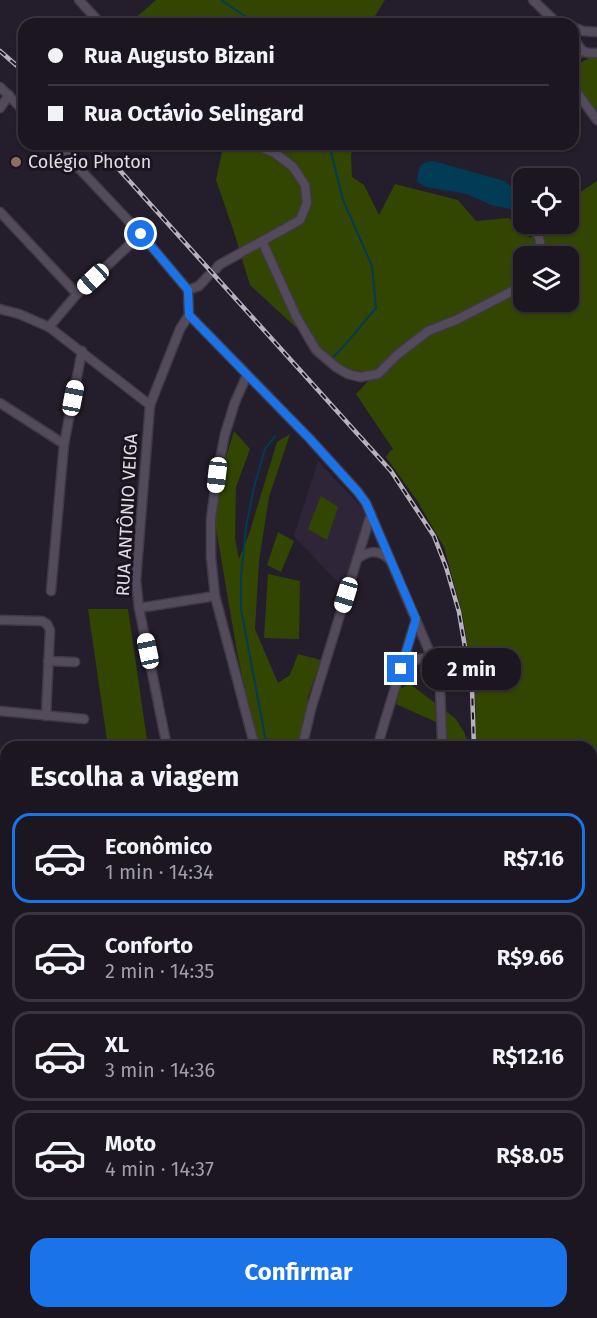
<!DOCTYPE html>
<html lang="pt">
<meta charset="utf-8">
<style>
body{margin:0;font-family:"Fira Sans",sans-serif;background:#28232d;color:#f1f3f6;height:100vh;display:flex;flex-direction:column;font-size:22px;white-space:nowrap}
*{box-sizing:border-box;margin:0}
p{font-size:20px;color:#a09fa5}
.icon{flex:none;width:33px;height:33px;fill:none;stroke:currentColor;stroke-width:2;stroke-linecap:round;stroke-linejoin:round}
.map{position:relative;flex:1;overflow:hidden}
.side{position:absolute;left:0px;top:741px;width:597px;height:578px;display:flex;flex-direction:column;background:#1b1620;border-radius:18px 18px 0 0;box-shadow:0 2px 4px #0004,0 0 0 2px #39353e}
.side>*{flex:none}
.guide{position:absolute;left:18px;top:18px;width:561px;height:132px;border-radius:18px;box-shadow:0 2px 4px #0004,0 0 0 2px #39353e;display:grid;align-content:center;height:132px;padding:0 30px;background:#1b1620}
.fabs{position:absolute;left:513px;top:168px;display:grid;gap:12px}
.fabs a{display:grid;place-items:center;width:66px;height:66px;border-radius:12px;background:#1b1620;box-shadow:0 2px 4px #0004,0 0 0 2px #39353e;font-size:30px}
.end{position:absolute;width:27px;height:27px;margin:-14px;border:8px solid #1a73e8;background:#fff;box-shadow:0 0 0 3px #fff}
.from{border-radius:50%}
.bubble{position:absolute;height:42px;border-radius:18px;background:#1b1620;box-shadow:0 2px 4px #0004,0 0 0 2px #39353e;font-size:20px;font-weight:700;line-height:42px;text-align:center}
.car{position:absolute;width:18px;height:36px;margin:-18px -9px;border-radius:8px;box-shadow:0 0 4px 2px #0007;background:linear-gradient(#fff 24%,#345 0 40%,#fff 0 76%,#345 0 86%,#fff 0)}
.guide b{display:flex;align-items:center;gap:21px;height:57px;font-size:22px}
.guide b+b{border-top:2px solid #39353e}
.guide i{width:15px;height:15px;background:#f1f3f6}
ul{padding:0;list-style:none}
li{display:flex;align-items:center;gap:18px;height:90px;margin:0 12px 9px;padding:0 18px;border:3px solid #39353e;border-radius:18px}
li div{flex:1}
li b{display:block;font-size:22px}
li em{font-style:normal;font-weight:700}
li.selected{border-color:#1a73e8}
li>.icon{width:54px;height:54px;stroke-width:1.5}
h2{padding:0 30px;font-size:27px;line-height:72px}
.primary-button{display:flex;gap:12px;margin-top:auto;padding:12px 30px}
.primary-button a{flex:1;height:69px;border-radius:18px;background:#1a73e8;color:#fff;font-size:24px;font-weight:700;line-height:69px;text-align:center}
.map>svg:first-child{display:block}
</style>
<div class="map">
<svg width="597" height="1318" viewBox="0 0 597 1318">
<rect width="100%" height="100%" fill="#241d2b"/>
<polygon fill="#2f2539" points="318,461 367,513 344,589 294,536"/>
<g fill="#324602" fill-rule="evenodd">
<polygon points="156,0 385,0 370,24 137,24 133,20"/>
<polygon points="597,54 597,120 573,87 573,75 580,63"/>
<path d="M199,144H353L351,156L352,177L364,185L379,215L395,184L458,200L476,221L509,218L530,238L545,224H568L569,200L597,181V1318H0V974L6,975V1312H591V747H476L475,692L463,617L444,547L418,502L386,457L390,451L393,449L356,394L374,375H358L339,367L250,285L234,232L216,180L223,147ZM524,256H568V302H524Z"/>
<polygon points="234,431 250,449 236,487 235,539 239,559 249,534 277,442 290,434 269,497 259,561 255,629 278,683 290,675 298,654 321,660 308,697 304,747 257,747 237,652 215,522 221,474"/>
<polygon points="321,496 338,507 327,540 308,529"/>
<polygon points="278,532 294,541 281,572 267,565"/>
<polygon points="268,574 300,581 299,639 264,638"/>
<polygon points="128,609 148,747 108,747 88,609"/>
<polygon points="410,684 456,719 464,732 470,747 441,747 443,745 436,722 396,704 400,689"/>
</g>
<path fill="#013b55" d="M433,161L505,181C516,191 520,195 515,210L491,205L467,194L426,187L417,182C419,167 418,163 433,161Z"/>
<g fill="none" stroke-linecap="round" stroke-linejoin="round">
<g stroke="#013b55" stroke-width="2">
<polyline points="221,0 252,21 254,24"/>
<path d="M329,144L343,200L372,266L376,308C361,325 348,343 332,358"/>
<polyline points="267,747 241,609 241,577 246,527 254,487 265,449 275,436"/>
</g>
<defs>
<g id="street">
<polyline points="79,0 101,24"/>
<polyline points="533,0 558,24"/>
<polyline points="573,27 583,31 597,32"/>
<path d="M573,37C581,49 580,54 597,53"/>
<polyline points="573,61 581,50"/>
<polyline points="0,87 24,111"/>
<polyline points="573,87 597,120"/>
<polyline points="0,108 9,95"/>
<polyline points="56,144 141,234 188,290"/>
<polyline points="517,177 524,190"/>
<polyline points="0,212 77,294"/>
<polyline points="537,224 541,249 540,256"/>
<polyline points="262,241 296,316 316,350 336,367 348,374 360,377 378,374 397,355 428,331 456,320 524,285"/>
<polyline points="216,269 219,265 300,220 307,203 305,185 293,167 275,153 252,144"/>
<polyline points="188,290 199,286 208,276"/>
<polyline points="0,309 19,314 49,327 150,405"/>
<polyline points="189,315 310,439 358,492 366,503 436,667 440,687 442,740"/>
<polyline points="49,327 77,294 141,234"/>
<polyline points="247,375 235,402 225,434 217,475 211,519 211,557 215,596 255,747"/>
<polyline points="0,403 64,444"/>
<path d="M357,559C369,550 379,549 390,560"/>
<polyline points="51,591 64,444 82,351"/>
<polyline points="139,608 215,596"/>
<polyline points="0,620 42,621 47,624 50,630 46,716"/>
<polyline points="48,661 75,662"/>
<path d="M401,669C411,661 422,654 434,662"/>
<polyline points="0,711 84,719"/>
<polyline points="167,747 139,608 136,580 150,405 180,329 189,315 188,290"/>
<polyline points="302,747 311,709 371,514"/>
<polyline points="378,747 381,734 416,619"/>
<polyline points="0,840 6,841"/>
<polyline points="0,856 6,858"/>
<polyline points="0,913 6,909"/>
<polyline points="0,924 6,924"/>
</g>
</defs>
<use href="#street" stroke="#403a45" stroke-width="11"/>
<use href="#street" stroke="#534b5c" stroke-width="8"/>
<defs>
<g id="rail">
<polyline points="0,51 24,72"/>
<polyline points="96,144 391,471 434,536 446,567 459,612 472,688 474,747"/>
<polyline points="591,1102 597,1107"/>
</g>
</defs>
<use href="#rail" stroke="#b6b1bc" stroke-width="4.5"/>
<use href="#rail" stroke="#1a1421" stroke-width="2" stroke-dasharray="7" stroke-linecap="butt"/>
</g>
<g fill="none" stroke-linecap="round" stroke-linejoin="round">
<polyline stroke="#1a73e8" stroke-width="8" points="141,234 188,290 189,315 310,439 358,492 366,503 416,619 401,669"/>
</g>
<circle fill="#8d6e63" stroke="#1a1421" stroke-width="2" cx="16" cy="162" r="6"/>
<g text-anchor="middle" dominant-baseline="central" stroke-width="6" stroke-linejoin="round" paint-order="stroke">
<g font-size="18" fill="#e0dbe5" stroke="#1a1421" text-anchor="start">
<text x="28" y="162">Colégio Photon</text>
</g>
<g font-size="18" fill="#e0dbe5" stroke="#1a1421">
<text transform="translate(127 515) rotate(-87)">RUA ANTÔNIO VEIGA</text>
</g>
</g>
</svg>
<div class="fabs">
<a><svg class="icon" aria-label="locate" viewBox="0 0 24 24"><circle cx="12" cy="12" r="6"/><path d="M12 2v4M12 18v4M2 12h4M18 12h4"/></svg></a>
<a><svg class="icon" aria-label="layers" viewBox="0 0 24 24"><path d="M12 4l9 5-9 5-9-5zM3 14l9 5 9-5"/></svg></a>
</div>
<i class="end from" style="left:141px;top:234px"></i>
<i class="end" style="left:401px;top:669px"></i>
<div class="bubble" style="left:422px;top:648px;width:99px">2 min</div>
<i class="car" style="left:93px;top:279px;rotate:227deg"></i>
<i class="car" style="left:73px;top:398px;rotate:11deg"></i>
<i class="car" style="left:217px;top:475px;rotate:187deg"></i>
<i class="car" style="left:346px;top:595px;rotate:197deg"></i>
<i class="car" style="left:148px;top:651px;rotate:348deg"></i>
<div class="guide">
<b><i class="from"></i>Rua Augusto Bizani</b>
<b><i></i>Rua Octávio Selingard</b>
</div>
<section class="side">
<h2>Escolha a viagem</h2>
<ul>
<li class="selected"><svg class="icon" aria-label="car" viewBox="0 0 24 24"><path d="M5 17H2v-5l4-1 3-4h7l3 4 3 1v5h-3M9 17h6M6 11h13"/><circle cx="7" cy="17" r="2"/><circle cx="17" cy="17" r="2"/></svg><div><b>Econômico</b><p>1 min · 14:34</p></div><em>R$7.16</em></li>
<li><svg class="icon" aria-label="car" viewBox="0 0 24 24"><path d="M5 17H2v-5l4-1 3-4h7l3 4 3 1v5h-3M9 17h6M6 11h13"/><circle cx="7" cy="17" r="2"/><circle cx="17" cy="17" r="2"/></svg><div><b>Conforto</b><p>2 min · 14:35</p></div><em>R$9.66</em></li>
<li><svg class="icon" aria-label="car" viewBox="0 0 24 24"><path d="M5 17H2v-5l4-1 3-4h7l3 4 3 1v5h-3M9 17h6M6 11h13"/><circle cx="7" cy="17" r="2"/><circle cx="17" cy="17" r="2"/></svg><div><b>XL</b><p>3 min · 14:36</p></div><em>R$12.16</em></li>
<li><svg class="icon" aria-label="car" viewBox="0 0 24 24"><path d="M5 17H2v-5l4-1 3-4h7l3 4 3 1v5h-3M9 17h6M6 11h13"/><circle cx="7" cy="17" r="2"/><circle cx="17" cy="17" r="2"/></svg><div><b>Moto</b><p>4 min · 14:37</p></div><em>R$8.05</em></li>
</ul>
<div class="primary-button"><a>Confirmar</a></div>
</section>
</div>
